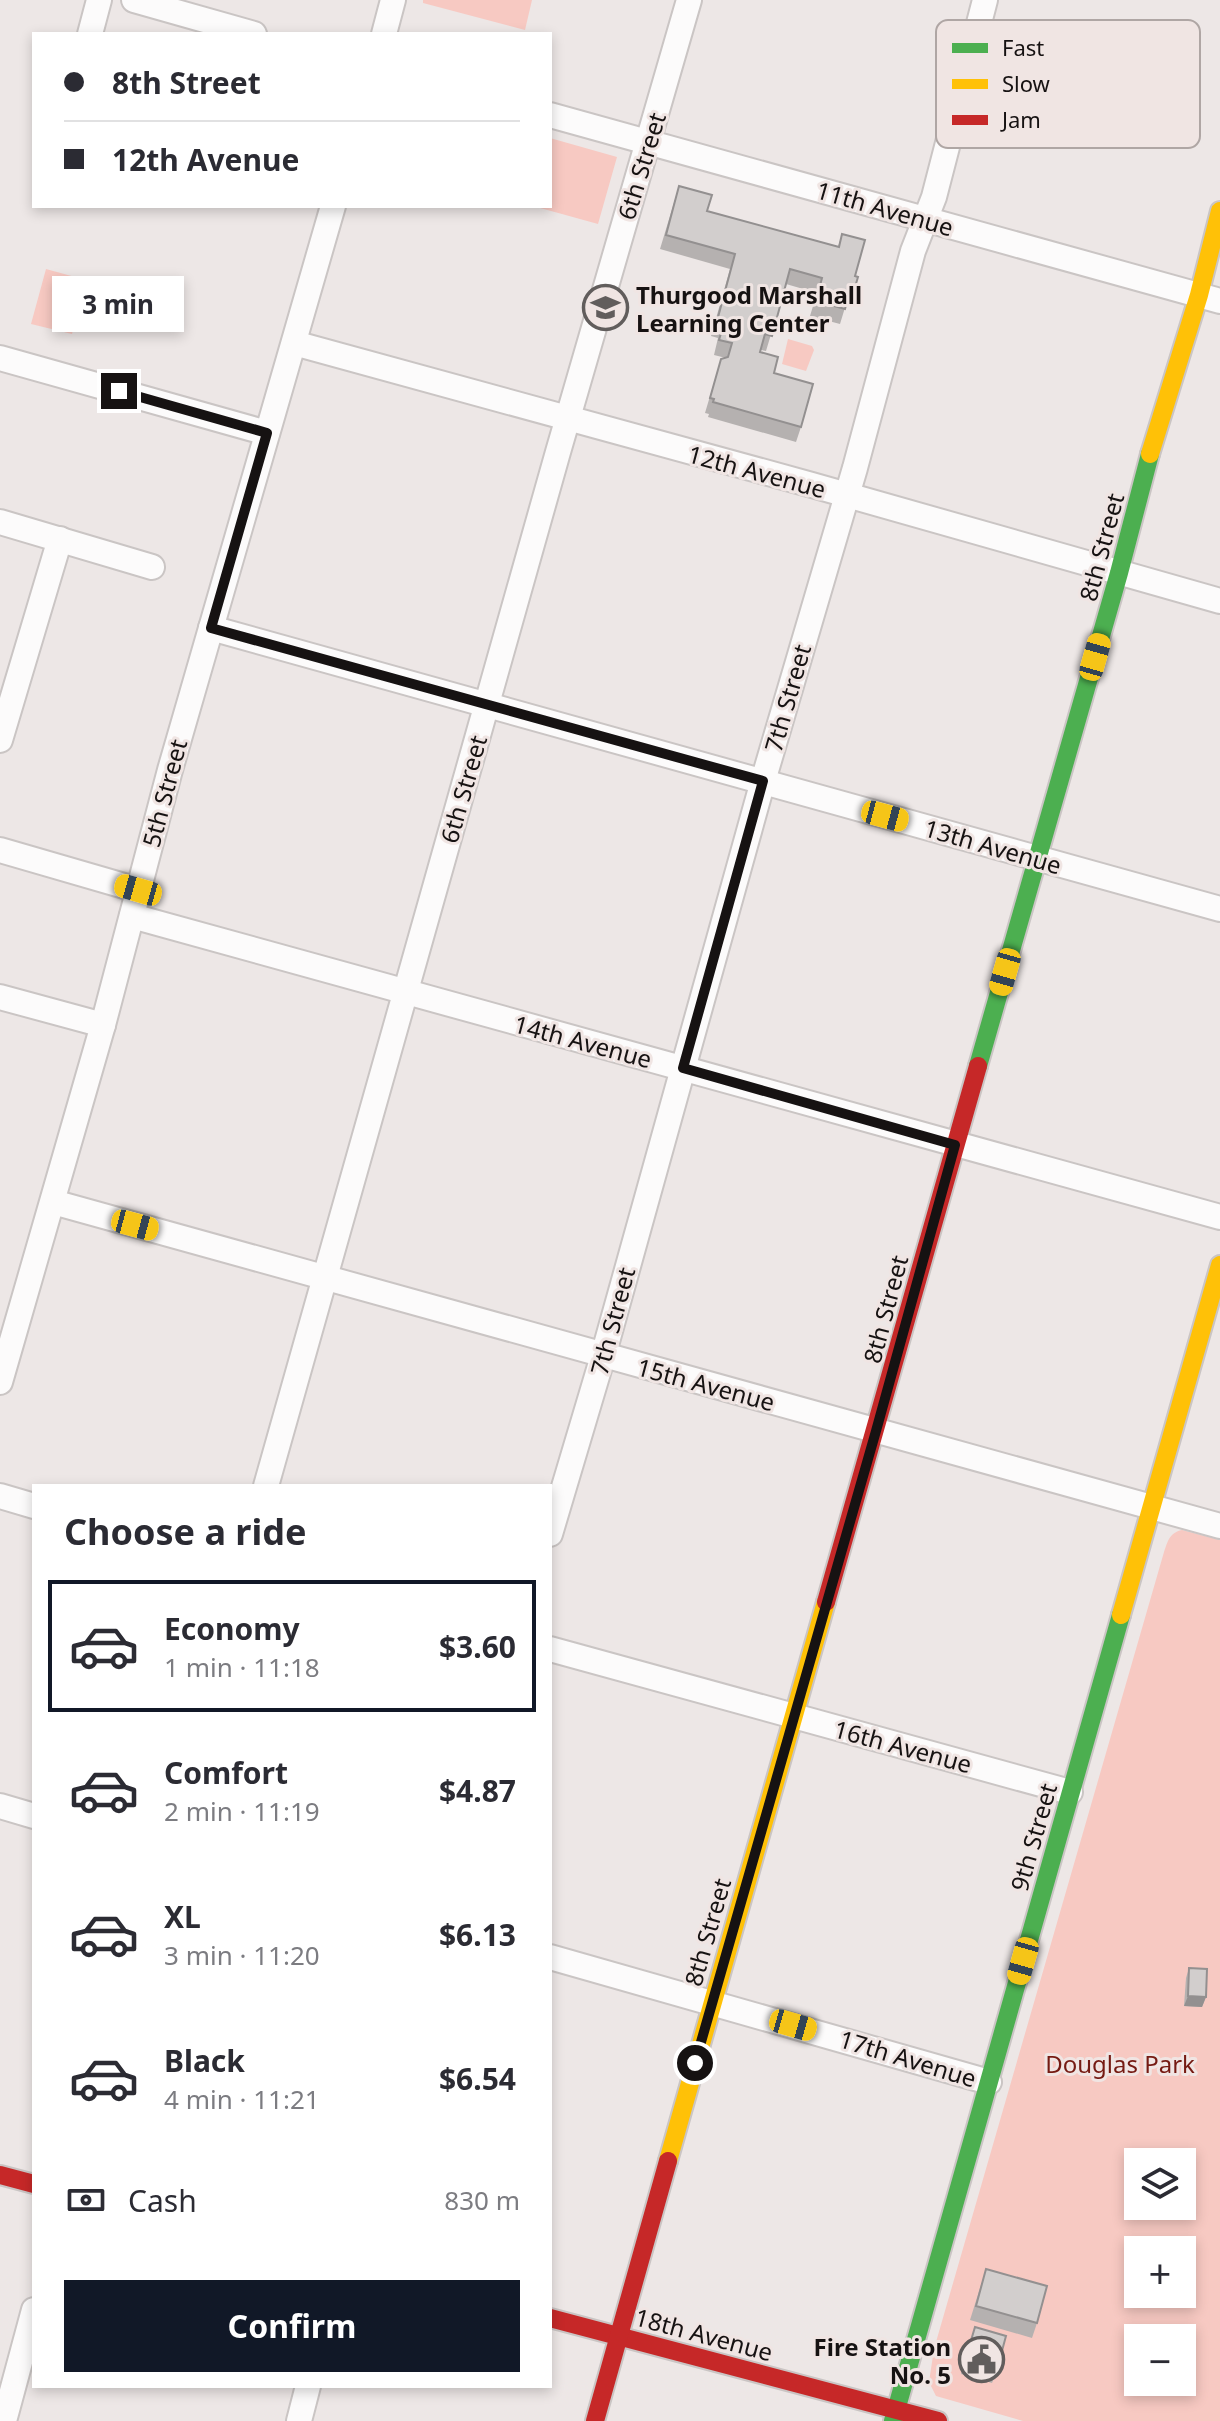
<!DOCTYPE html>
<meta charset="utf-8">
<style>
body{margin:0;font-family:"Noto Sans",sans-serif;background:#f2f2f3;color:#2b2b33;height:100vh;display:flex;flex-direction:column;font-size:30px;white-space:nowrap}
*{box-sizing:border-box;margin:0}
p{font-size:26px;color:#7c7c81}
.icon{flex:none;width:44px;height:44px;fill:none;stroke:currentColor;stroke-width:2;stroke-linecap:round;stroke-linejoin:round}
.map{position:relative;flex:1;overflow:hidden}
.panel{position:absolute;left:32px;top:1484px;width:520px;height:904px;display:flex;flex-direction:column;background:#fff;border-radius:0px;box-shadow:0 4px 12px #0003}
.panel>*{flex:none}
.guide{position:absolute;left:32px;top:32px;width:520px;height:176px;border-radius:0px;box-shadow:0 4px 12px #0003;display:grid;align-content:center;height:176px;padding:0 32px;background:#fff}
.controls{position:absolute;left:1124px;top:2148px;display:grid;gap:16px}
.controls a{display:grid;place-items:center;width:72px;height:72px;border-radius:0px;background:#fff;box-shadow:0 4px 12px #0003;font-size:40px}
.end{position:absolute;width:36px;height:36px;margin:-18px;border:10px solid #161212;background:#fff;box-shadow:0 0 0 4px #fff}
.from{border-radius:50%}
.bubble{position:absolute;height:56px;border-radius:0px;background:#fff;box-shadow:0 4px 12px #0003;font-size:26px;font-weight:700;line-height:56px;text-align:center}
.car{position:absolute;width:24px;height:48px;margin:-24px -12px;border-radius:10px;box-shadow:0 0 6px 2px #0007;background:linear-gradient(#f5c518 24%,#345 0 40%,#f5c518 0 76%,#345 0 86%,#f5c518 0)}
.guide b{display:flex;align-items:center;gap:28px;height:76px;font-size:30px}
.guide b+b{border-top:2px solid #e1e1e2}
.guide i{width:20px;height:20px;background:#2b2b33}
ul{padding:0;list-style:none}
li{display:flex;align-items:center;gap:24px;height:132px;margin:0 16px 12px;padding:0 16px;border:4px solid transparent;border-radius:0px}
li div{flex:1}
li b{display:block;font-size:30px}
li em{font-style:normal;font-weight:700}
li.selected{border-color:#111827}
li>.icon{width:72px;height:72px;stroke-width:1.5}
h2{padding:0 32px;font-size:36px;line-height:96px}
.pay{display:flex;align-items:center;gap:20px;height:88px;padding:0 32px;font-size:30px}
.pay p{margin-inline-start:auto}
.button{display:flex;gap:16px;margin-top:auto;padding:16px 32px}
.button a{flex:1;height:92px;border-radius:0px;background:#111827;color:#fff;font-size:32px;font-weight:700;line-height:92px;text-align:center}
.map>svg:first-child{display:block}
</style>
<div class="map">
<svg width="1220" height="2421" viewBox="0 0 1220 2421">
<rect width="100%" height="100%" fill="#ede7e6"/>
<g fill="#f7c9c2" fill-rule="evenodd">
<polygon points="423,0 532,0 525,30 423,3"/>
<polygon points="550,138 617,157 598,224 533,206 550,206"/>
<polygon points="46,269 86,280 72,334 31,324"/>
<polygon points="788,339 812,346 814,350 806,371 782,364"/>
<path d="M1182,1530L1220,1540V2421H1023L936,2396L929,2382L934,2349L1164,1552C1168,1541 1169,1533 1182,1530ZM1138,2162H1182V2206H1138ZM1138,2250H1182V2294H1138ZM1138,2338H1182V2382H1138Z"/>
</g>
<g fill="none" stroke-linecap="round" stroke-linejoin="round">
<defs>
<g id="street">
<polyline points="134,0 254,34"/>
<polyline points="90,34 99,0"/>
<polyline points="384,34 393,0"/>
<polyline points="550,115 1220,301"/>
<polyline points="294,343 812,485 1220,601"/>
<polyline points="0,358 267,433"/>
<polyline points="0,522 152,567"/>
<polyline points="211,628 1220,909"/>
<polyline points="0,740 60,539"/>
<polyline points="0,850 138,890"/>
<polyline points="132,916 1220,1217"/>
<polyline points="0,997 103,1025"/>
<polyline points="53,1202 1220,1526"/>
<polyline points="0,1382 103,1025 170,770 333,206"/>
<polyline points="266,1486 558,452 689,0"/>
<polyline points="0,1496 34,1506"/>
<polyline points="550,1534 603,1356 763,781 855,468 913,251 934,197 985,0"/>
<polyline points="550,1649 1070,1792"/>
<polyline points="0,1806 34,1816"/>
<polyline points="550,1957 989,2082"/>
<polyline points="4,2421 34,2310"/>
<polyline points="299,2421 308,2386"/>
</g>
<g id="fast">
<polyline points="978,1066 1119,573 1150,454"/>
<polyline points="893,2421 1121,1615"/>
</g>
<g id="slow">
<polyline points="1150,454 1199,295 1220,211"/>
<polyline points="1121,1615 1220,1265"/>
<polyline points="668,2161 826,1602"/>
</g>
<g id="jam">
<polyline points="826,1602 978,1066"/>
<polyline points="0,2175 34,2184"/>
<polyline points="550,2318 938,2421"/>
<polyline points="595,2421 668,2161"/>
</g>
</defs>
<use href="#street" stroke="#cac5c4" stroke-width="28"/>
<use href="#fast" stroke="#cac5c4" stroke-width="22"/>
<use href="#slow" stroke="#cac5c4" stroke-width="22"/>
<use href="#jam" stroke="#cac5c4" stroke-width="22"/>
<use href="#street" stroke="#fcfbfb" stroke-width="24"/>
<use href="#fast" stroke="#4caf50" stroke-width="18"/>
<use href="#slow" stroke="#ffc107" stroke-width="18"/>
<use href="#jam" stroke="#c62828" stroke-width="18"/>
</g>
<g fill="#b5b1b0">
<polygon points="679,186 707,211 838,247 842,234 855,276 855,287 850,302 847,301 840,324 810,316 817,293 786,284 766,351 761,350 760,352 774,373 801,427 796,442 708,417 709,414 705,413 721,359 726,358 714,355 718,338 711,336 730,269 660,249"/>
<polygon points="1189,1968 1206,1997 1202,2007 1184,2006 1186,1978"/>
<polygon points="986,2269 1037,2323 1032,2338 970,2320"/>
<polygon points="975,2327 996,2373 992,2383 961,2374"/>
</g>
<polygon fill="#939090" points="1188,1996 1206,1997 1202,2007 1184,2006"/>
<g fill="#d2cecd" stroke="#939090" stroke-width="2">
<polygon points="679,186 712,195 707,211 839,247 842,234 865,240 855,276 858,277 855,287 851,286 845,309 816,301 822,278 790,269 772,336 765,334 760,352 778,357 774,373 813,384 801,427 713,402 714,399 710,398 721,359 728,357 732,343 719,340 724,323 717,321 735,254 666,235"/>
<polygon points="1189,1968 1207,1969 1206,1997 1188,1996"/>
<polygon points="986,2269 1047,2286 1037,2323 976,2306"/>
<polygon points="975,2327 1006,2336 996,2373 964,2364"/>
</g>
<g fill="none" stroke-linecap="round" stroke-linejoin="round">
<polyline stroke="#161212" stroke-width="10" points="119,391 267,433 211,628 763,781 683,1068 955,1145 876,1431 695,2063"/>
</g>
<defs>
<symbol id="school-ring" viewBox="-11 -11 22 22"><circle r="9.5" fill="#f0e5e3" stroke="#615d5c" stroke-width="1.5"/><path d="M0-5L7-2L0 1L-7-2ZM-4 1L0 2.5L4 1V4Q0 6-4 4Z" fill="#615d5c"/></symbol>
<symbol id="civic-ring" viewBox="-11 -11 22 22"><circle r="9.5" fill="#f0e5e3" stroke="#615d5c" stroke-width="1.5"/><path d="M-.6-6.5H3V-4.5H.6V-3L4-1V1h2V6H-6V1h2V-1L-.6-3ZM-1.2 2.5V6h2.4V2.5Z" fill="#615d5c"/></symbol>
</defs>
<g fill-rule="evenodd">
<use href="#school-ring" x="580" y="282" width="51" height="51"/>
<use href="#civic-ring" x="956" y="2334" width="51" height="51"/>
</g>
<g text-anchor="middle" dominant-baseline="central" stroke-width="6" stroke-linejoin="round" paint-order="stroke">
<g font-size="24" fill="#161212" stroke="#f0e5e3">
<text transform="translate(641 166) rotate(-73)">6th Street</text>
<text transform="translate(885 208) rotate(16)">11th Avenue</text>
<text transform="translate(757 471) rotate(15)">12th Avenue</text>
<text transform="translate(1101 547) rotate(-75)">8th Street</text>
<text transform="translate(787 698) rotate(-74)">7th Street</text>
<text transform="translate(463 789) rotate(-74)">6th Street</text>
<text transform="translate(164 793) rotate(-75)">5th Street</text>
<text transform="translate(993 846) rotate(16)">13th Avenue</text>
<text transform="translate(583 1041) rotate(15)">14th Avenue</text>
<text transform="translate(885 1309) rotate(-75)">8th Street</text>
<text transform="translate(612 1321) rotate(-75)">7th Street</text>
<text transform="translate(706 1384) rotate(15)">15th Avenue</text>
<text transform="translate(903 1746) rotate(15)">16th Avenue</text>
<text transform="translate(1033 1837) rotate(-74)">9th Street</text>
<text transform="translate(707 1932) rotate(-74)">8th Street</text>
<text transform="translate(908 2058) rotate(17)">17th Avenue</text>
<text transform="translate(704 2334) rotate(15)">18th Avenue</text>
</g>
<g font-size="24" font-weight="bold" fill="#161212" stroke="#f0e5e3" text-anchor="start">
<text x="636" y="294">Thurgood Marshall<tspan x="636" dy="28">Learning Center</tspan></text>
<text x="951" y="2346" text-anchor="end">Fire Station<tspan x="951" dy="28">No. 5</tspan></text>
</g>
<g font-size="24" fill="#751a12" stroke="#f0e5e3">
<text x="1120" y="2063">Douglas Park</text>
</g>
</g>
<rect x="936" y="20" width="264" height="128" rx="12" fill="#f0e5e3" stroke="#afa6a4" stroke-width="2"/>
<rect x="952" y="43" width="36" height="10" fill="#4caf50"/>
<rect x="952" y="79" width="36" height="10" fill="#ffc107"/>
<rect x="952" y="115" width="36" height="10" fill="#c62828"/>
<g font-size="22" fill="#161212">
<text x="1002" y="56">Fast</text>
<text x="1002" y="92">Slow</text>
<text x="1002" y="128">Jam</text>
</g>
</svg>
<div class="controls">
<a><svg class="icon" aria-label="layers" viewBox="0 0 24 24"><path d="M12 4l9 5-9 5-9-5zM3 14l9 5 9-5"/></svg></a>
<a>+</a>
<a>−</a>
</div>
<i class="end from" style="left:695px;top:2063px"></i>
<i class="end" style="left:119px;top:391px"></i>
<div class="bubble" style="left:52px;top:276px;width:132px">3 min</div>
<i class="car" style="left:1095px;top:657px;rotate:16deg"></i>
<i class="car" style="left:885px;top:816px;rotate:105deg"></i>
<i class="car" style="left:138px;top:890px;rotate:286deg"></i>
<i class="car" style="left:1005px;top:972px;rotate:196deg"></i>
<i class="car" style="left:135px;top:1225px;rotate:105deg"></i>
<i class="car" style="left:1023px;top:1961px;rotate:196deg"></i>
<i class="car" style="left:793px;top:2025px;rotate:106deg"></i>
<div class="guide">
<b><i class="from"></i>8th Street</b>
<b><i></i>12th Avenue</b>
</div>
<section class="panel">
<h2>Choose a ride</h2>
<ul>
<li class="selected"><svg class="icon" aria-label="car" viewBox="0 0 24 24"><path d="M5 17H2v-5l4-1 3-4h7l3 4 3 1v5h-3M9 17h6M6 11h13"/><circle cx="7" cy="17" r="2"/><circle cx="17" cy="17" r="2"/></svg><div><b>Economy</b><p>1 min · 11:18</p></div><em>$3.60</em></li>
<li><svg class="icon" aria-label="car" viewBox="0 0 24 24"><path d="M5 17H2v-5l4-1 3-4h7l3 4 3 1v5h-3M9 17h6M6 11h13"/><circle cx="7" cy="17" r="2"/><circle cx="17" cy="17" r="2"/></svg><div><b>Comfort</b><p>2 min · 11:19</p></div><em>$4.87</em></li>
<li><svg class="icon" aria-label="car" viewBox="0 0 24 24"><path d="M5 17H2v-5l4-1 3-4h7l3 4 3 1v5h-3M9 17h6M6 11h13"/><circle cx="7" cy="17" r="2"/><circle cx="17" cy="17" r="2"/></svg><div><b>XL</b><p>3 min · 11:20</p></div><em>$6.13</em></li>
<li><svg class="icon" aria-label="car" viewBox="0 0 24 24"><path d="M5 17H2v-5l4-1 3-4h7l3 4 3 1v5h-3M9 17h6M6 11h13"/><circle cx="7" cy="17" r="2"/><circle cx="17" cy="17" r="2"/></svg><div><b>Black</b><p>4 min · 11:21</p></div><em>$6.54</em></li>
</ul>
<div class="pay"><svg class="icon" aria-label="cash" viewBox="0 0 24 24"><path d="M3 7h18v10H3z"/><circle cx="12" cy="12" r="2"/></svg>Cash<p>830 m</p></div>
<div class="button"><a>Confirm</a></div>
</section>
</div>
